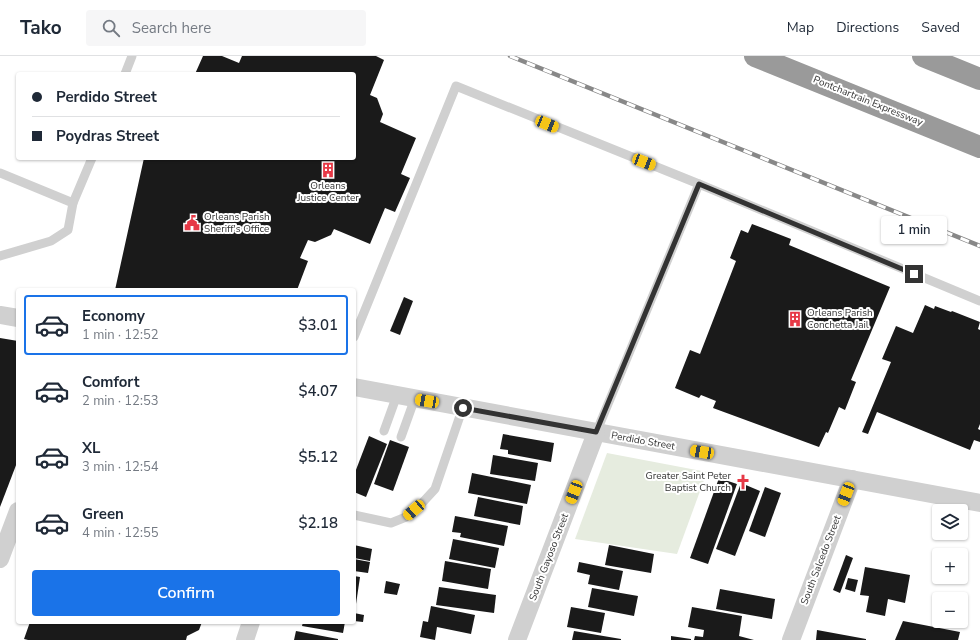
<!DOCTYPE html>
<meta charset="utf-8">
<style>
body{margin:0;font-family:"Nunito Sans",sans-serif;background:#f6f6f7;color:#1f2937;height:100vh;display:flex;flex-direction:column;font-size:15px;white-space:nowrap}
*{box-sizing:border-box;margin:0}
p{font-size:13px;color:#747a83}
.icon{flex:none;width:22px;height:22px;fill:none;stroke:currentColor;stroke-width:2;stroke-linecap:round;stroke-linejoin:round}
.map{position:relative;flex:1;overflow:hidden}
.sheet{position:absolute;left:16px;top:232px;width:340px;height:336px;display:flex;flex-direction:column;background:#fff;border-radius:4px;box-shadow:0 1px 3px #0004}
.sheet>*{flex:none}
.hud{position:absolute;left:16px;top:16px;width:340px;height:88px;border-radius:4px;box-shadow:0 1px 3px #0004;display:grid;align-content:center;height:88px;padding:0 16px;background:#fff}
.controls{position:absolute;left:932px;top:448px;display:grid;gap:8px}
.controls a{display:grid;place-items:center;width:36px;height:36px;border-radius:4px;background:#fff;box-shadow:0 1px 3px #0004;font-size:20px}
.end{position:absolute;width:18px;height:18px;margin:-9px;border:5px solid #333;background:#fff;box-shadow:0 0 0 2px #fff}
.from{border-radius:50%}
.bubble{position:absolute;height:28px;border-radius:4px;background:#fff;box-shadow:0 1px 3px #0004;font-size:13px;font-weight:600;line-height:28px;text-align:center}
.car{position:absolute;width:12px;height:24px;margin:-12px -6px;border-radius:5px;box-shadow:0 0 3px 1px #0007;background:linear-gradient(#f5c518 24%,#345 0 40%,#f5c518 0 76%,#345 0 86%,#f5c518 0)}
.hud b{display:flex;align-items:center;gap:14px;height:38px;font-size:15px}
.hud b+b{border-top:1px solid #e0e1e3}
.hud i{width:10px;height:10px;background:#1f2937}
ul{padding:7px 0 0;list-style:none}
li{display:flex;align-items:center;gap:12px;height:60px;margin:0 8px 6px;padding:0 8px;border:2px solid transparent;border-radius:4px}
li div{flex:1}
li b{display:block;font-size:15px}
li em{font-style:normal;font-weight:600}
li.current{border-color:#1a73e8}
li>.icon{width:36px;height:36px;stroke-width:1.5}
.primary-button{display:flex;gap:8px;margin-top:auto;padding:8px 16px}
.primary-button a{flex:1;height:46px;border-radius:4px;background:#1a73e8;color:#fff;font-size:16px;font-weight:600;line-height:46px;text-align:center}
header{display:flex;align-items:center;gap:24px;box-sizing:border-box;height:56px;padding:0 20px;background:#fff;border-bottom:1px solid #e0e1e3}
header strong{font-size:19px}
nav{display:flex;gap:22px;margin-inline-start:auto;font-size:14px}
.search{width:280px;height:36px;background:#f6f6f7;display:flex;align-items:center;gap:10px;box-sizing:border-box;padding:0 14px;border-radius:4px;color:#747a83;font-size:15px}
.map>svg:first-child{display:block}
</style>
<header>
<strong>Tako</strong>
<div class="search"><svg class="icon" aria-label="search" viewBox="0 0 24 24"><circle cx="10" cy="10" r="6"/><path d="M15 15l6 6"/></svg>Search here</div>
<nav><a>Map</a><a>Directions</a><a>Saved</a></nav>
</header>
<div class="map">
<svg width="980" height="584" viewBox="0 0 980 584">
<rect width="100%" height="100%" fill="#fff"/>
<polygon fill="#e6ecdf" points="607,397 707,416 677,498 575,483"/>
<g fill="#1a1a1a">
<polygon points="203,0 222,0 239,7 242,0 376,0 384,4 370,39 377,42 383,58 380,66 416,82 401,118 410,122 395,156 385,152 370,188 334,173 331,179 315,186 308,184 300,202 308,205 297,234 115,234 144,102 354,102 354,18 195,18"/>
<polygon points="752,168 791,183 789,189 890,231 851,324 856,326 845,354 839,351 828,377 826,376 819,391 713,352 716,345 701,339 699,342 675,332 690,294 700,298 736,205 730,202 741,174 748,177"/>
<polygon points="404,241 413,245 400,279 390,275"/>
<polygon points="925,249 934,253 935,250 951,256 952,255 980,266 978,273 980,274 980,368 978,373 980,374 980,386 974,384 970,394 877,356 868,378 862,376 891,306 882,303 896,270 913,277"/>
<polygon points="0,282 18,285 18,404 0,451"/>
<polygon points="503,378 554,387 551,406 508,398 508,394 500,393"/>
<polygon points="369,380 387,388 366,441 354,436 354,419"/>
<polygon points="390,384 409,391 393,435 374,428"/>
<polygon points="493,399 538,407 535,425 490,418"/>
<polygon points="472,417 531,429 527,448 468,437"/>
<polygon points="719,422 737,428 708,508 690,502"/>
<polygon points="741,427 760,435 735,500 716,493"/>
<polygon points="765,431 781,437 765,481 749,475"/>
<polygon points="478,441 523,450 520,469 474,460"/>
<polygon points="455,460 508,470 504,490 460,481 461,477 452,476"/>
<polygon points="453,483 499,492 495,512 449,503"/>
<polygon points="354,489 372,493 370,505 354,502"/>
<polygon points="609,489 654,498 651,517 605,509"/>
<polygon points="846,499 853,502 840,537 833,534"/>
<polygon points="354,503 370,506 368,517 354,515"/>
<polygon points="445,505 491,513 488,533 442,525"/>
<polygon points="579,506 623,515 619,534 588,528 590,519 577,516"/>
<polygon points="865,511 910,519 905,547 888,543 885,560 866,556 869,540 860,539"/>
<polygon points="354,520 360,521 356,548 354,547"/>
<polygon points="848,522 858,524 855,536 845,533"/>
<polygon points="386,525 400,528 397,539 384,537"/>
<polygon points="439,531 496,539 494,557 436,549"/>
<polygon points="592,532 638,540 634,560 588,551"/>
<polygon points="720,533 775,543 772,563 716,553"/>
<polygon points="431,550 475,559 471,578 437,571 435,584 420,581 423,565 428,566"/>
<polygon points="571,551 605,557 601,577 567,571"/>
<polygon points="692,551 742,560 739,580 754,584 694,584 695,580 703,581 704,574 688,571"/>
<polygon points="354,557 364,559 363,566 354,565"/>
<polygon points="903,565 960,576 958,584 895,584"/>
<polygon points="30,566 202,566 199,574 187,580 186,584 28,584 24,583"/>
<polygon points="303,566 345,566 343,577 302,570"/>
<polygon points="817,574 866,583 866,584 816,584"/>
<polygon points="296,575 338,583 338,584 294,584"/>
<polygon points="574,575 621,583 621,584 572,584"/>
<polygon points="671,580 691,583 691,584 671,584"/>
</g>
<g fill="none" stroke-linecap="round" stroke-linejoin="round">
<g stroke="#d0d0d0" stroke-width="9">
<polyline points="125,18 132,0"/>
<polyline points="0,117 73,147"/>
<polyline points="0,200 51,185 68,174 73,147 92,102"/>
<polyline points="354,281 456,30 699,128 980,245"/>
<polyline points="384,375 397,339"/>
<polyline points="596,377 699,128"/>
<polyline points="401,381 415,342"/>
<polyline points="354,459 391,467 406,461 423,446 435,433 463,351"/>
</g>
<g stroke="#d0d0d0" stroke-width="18">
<polyline points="0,259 18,262"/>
<polyline points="354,331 980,447"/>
<polyline points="0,503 18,455"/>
<polyline points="245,584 251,566"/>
<polyline points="517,584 596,377"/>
<polyline points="791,584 852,423"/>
</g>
<g stroke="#9a9a9a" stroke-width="22">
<polyline points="755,0 980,91"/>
<polyline points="923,0 980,23"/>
</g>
<defs>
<polyline id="rail" points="510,0 980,190"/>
</defs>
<use href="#rail" stroke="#888" stroke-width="4.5"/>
<use href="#rail" stroke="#fff" stroke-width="3" stroke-dasharray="9" stroke-linecap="butt"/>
</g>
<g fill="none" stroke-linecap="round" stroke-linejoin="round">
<polyline stroke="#333" stroke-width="5" points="463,352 596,376 699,128 914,218"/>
</g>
<defs>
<symbol id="building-bare" viewBox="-9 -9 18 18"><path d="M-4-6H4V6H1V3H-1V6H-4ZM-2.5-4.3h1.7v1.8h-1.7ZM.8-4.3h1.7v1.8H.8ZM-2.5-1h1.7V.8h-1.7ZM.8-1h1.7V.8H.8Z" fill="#e63946" stroke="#fff" stroke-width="2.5" paint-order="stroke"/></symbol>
<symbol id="civic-bare" viewBox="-9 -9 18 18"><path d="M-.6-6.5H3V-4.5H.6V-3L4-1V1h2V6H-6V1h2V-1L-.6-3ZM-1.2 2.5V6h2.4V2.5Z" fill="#e63946" stroke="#fff" stroke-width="2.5" paint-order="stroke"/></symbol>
<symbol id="church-bare" viewBox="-9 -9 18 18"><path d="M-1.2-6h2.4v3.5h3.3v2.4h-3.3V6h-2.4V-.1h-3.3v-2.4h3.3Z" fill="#e63946" stroke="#fff" stroke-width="2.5" paint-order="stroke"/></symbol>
</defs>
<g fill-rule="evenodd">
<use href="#building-bare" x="317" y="103" width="22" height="22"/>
<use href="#civic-bare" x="181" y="156" width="22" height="22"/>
<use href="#building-bare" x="784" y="252" width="22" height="22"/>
<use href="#church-bare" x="732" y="415" width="22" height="22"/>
</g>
<g text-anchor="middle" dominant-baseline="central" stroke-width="4" stroke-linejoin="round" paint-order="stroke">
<g font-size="10" fill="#333" stroke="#fff">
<text transform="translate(868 45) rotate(22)">Pontchartrain Expressway</text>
<text transform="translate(643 385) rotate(10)">Perdido Street</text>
<text transform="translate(549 501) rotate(-69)">South Gayoso Street</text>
<text transform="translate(821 504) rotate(-69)">South Salcedo Street</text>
</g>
<g font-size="10" fill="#333" stroke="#fff" text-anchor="start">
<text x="328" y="130" text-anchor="middle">Orleans<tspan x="328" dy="12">Justice Center</tspan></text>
<text x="204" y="161">Orleans Parish<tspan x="204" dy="12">Sheriff's Office</tspan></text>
<text x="807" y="257">Orleans Parish<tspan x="807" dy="12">Conchetta Jail</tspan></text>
<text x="731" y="420" text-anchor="end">Greater Saint Peter<tspan x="731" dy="12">Baptist Church</tspan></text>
</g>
</g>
</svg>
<div class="controls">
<a><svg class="icon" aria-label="layers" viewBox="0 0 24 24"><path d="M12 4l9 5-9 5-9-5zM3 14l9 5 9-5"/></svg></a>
<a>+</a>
<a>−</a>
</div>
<i class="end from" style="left:463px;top:352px"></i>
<i class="end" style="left:914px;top:218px"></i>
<div class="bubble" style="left:881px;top:160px;width:66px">1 min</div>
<i class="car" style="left:547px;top:68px;rotate:112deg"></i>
<i class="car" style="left:644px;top:106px;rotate:111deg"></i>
<i class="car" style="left:427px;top:345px;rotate:280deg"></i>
<i class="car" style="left:702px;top:396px;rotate:280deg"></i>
<i class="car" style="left:574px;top:436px;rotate:201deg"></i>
<i class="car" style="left:846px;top:438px;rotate:201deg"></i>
<i class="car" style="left:414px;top:454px;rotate:229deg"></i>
<div class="hud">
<b><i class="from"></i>Perdido Street</b>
<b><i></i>Poydras Street</b>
</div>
<section class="sheet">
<ul>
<li class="current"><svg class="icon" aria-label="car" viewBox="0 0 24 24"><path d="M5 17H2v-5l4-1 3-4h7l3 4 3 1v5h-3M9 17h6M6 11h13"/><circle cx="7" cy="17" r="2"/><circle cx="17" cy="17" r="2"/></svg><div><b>Economy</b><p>1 min · 12:52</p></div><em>$3.01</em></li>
<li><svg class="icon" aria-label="car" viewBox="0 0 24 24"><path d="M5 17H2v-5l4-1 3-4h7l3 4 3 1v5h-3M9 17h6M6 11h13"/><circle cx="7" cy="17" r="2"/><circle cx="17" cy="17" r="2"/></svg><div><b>Comfort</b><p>2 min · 12:53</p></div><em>$4.07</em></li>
<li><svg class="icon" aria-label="car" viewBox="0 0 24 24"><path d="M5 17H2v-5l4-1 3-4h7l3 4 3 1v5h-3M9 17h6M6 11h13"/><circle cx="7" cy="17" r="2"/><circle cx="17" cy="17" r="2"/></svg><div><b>XL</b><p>3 min · 12:54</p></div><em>$5.12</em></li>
<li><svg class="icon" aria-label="car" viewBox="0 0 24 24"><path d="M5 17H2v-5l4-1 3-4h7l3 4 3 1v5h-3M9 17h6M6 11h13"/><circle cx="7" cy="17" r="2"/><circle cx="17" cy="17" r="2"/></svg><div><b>Green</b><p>4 min · 12:55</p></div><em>$2.18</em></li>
</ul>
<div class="primary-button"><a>Confirm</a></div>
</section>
</div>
